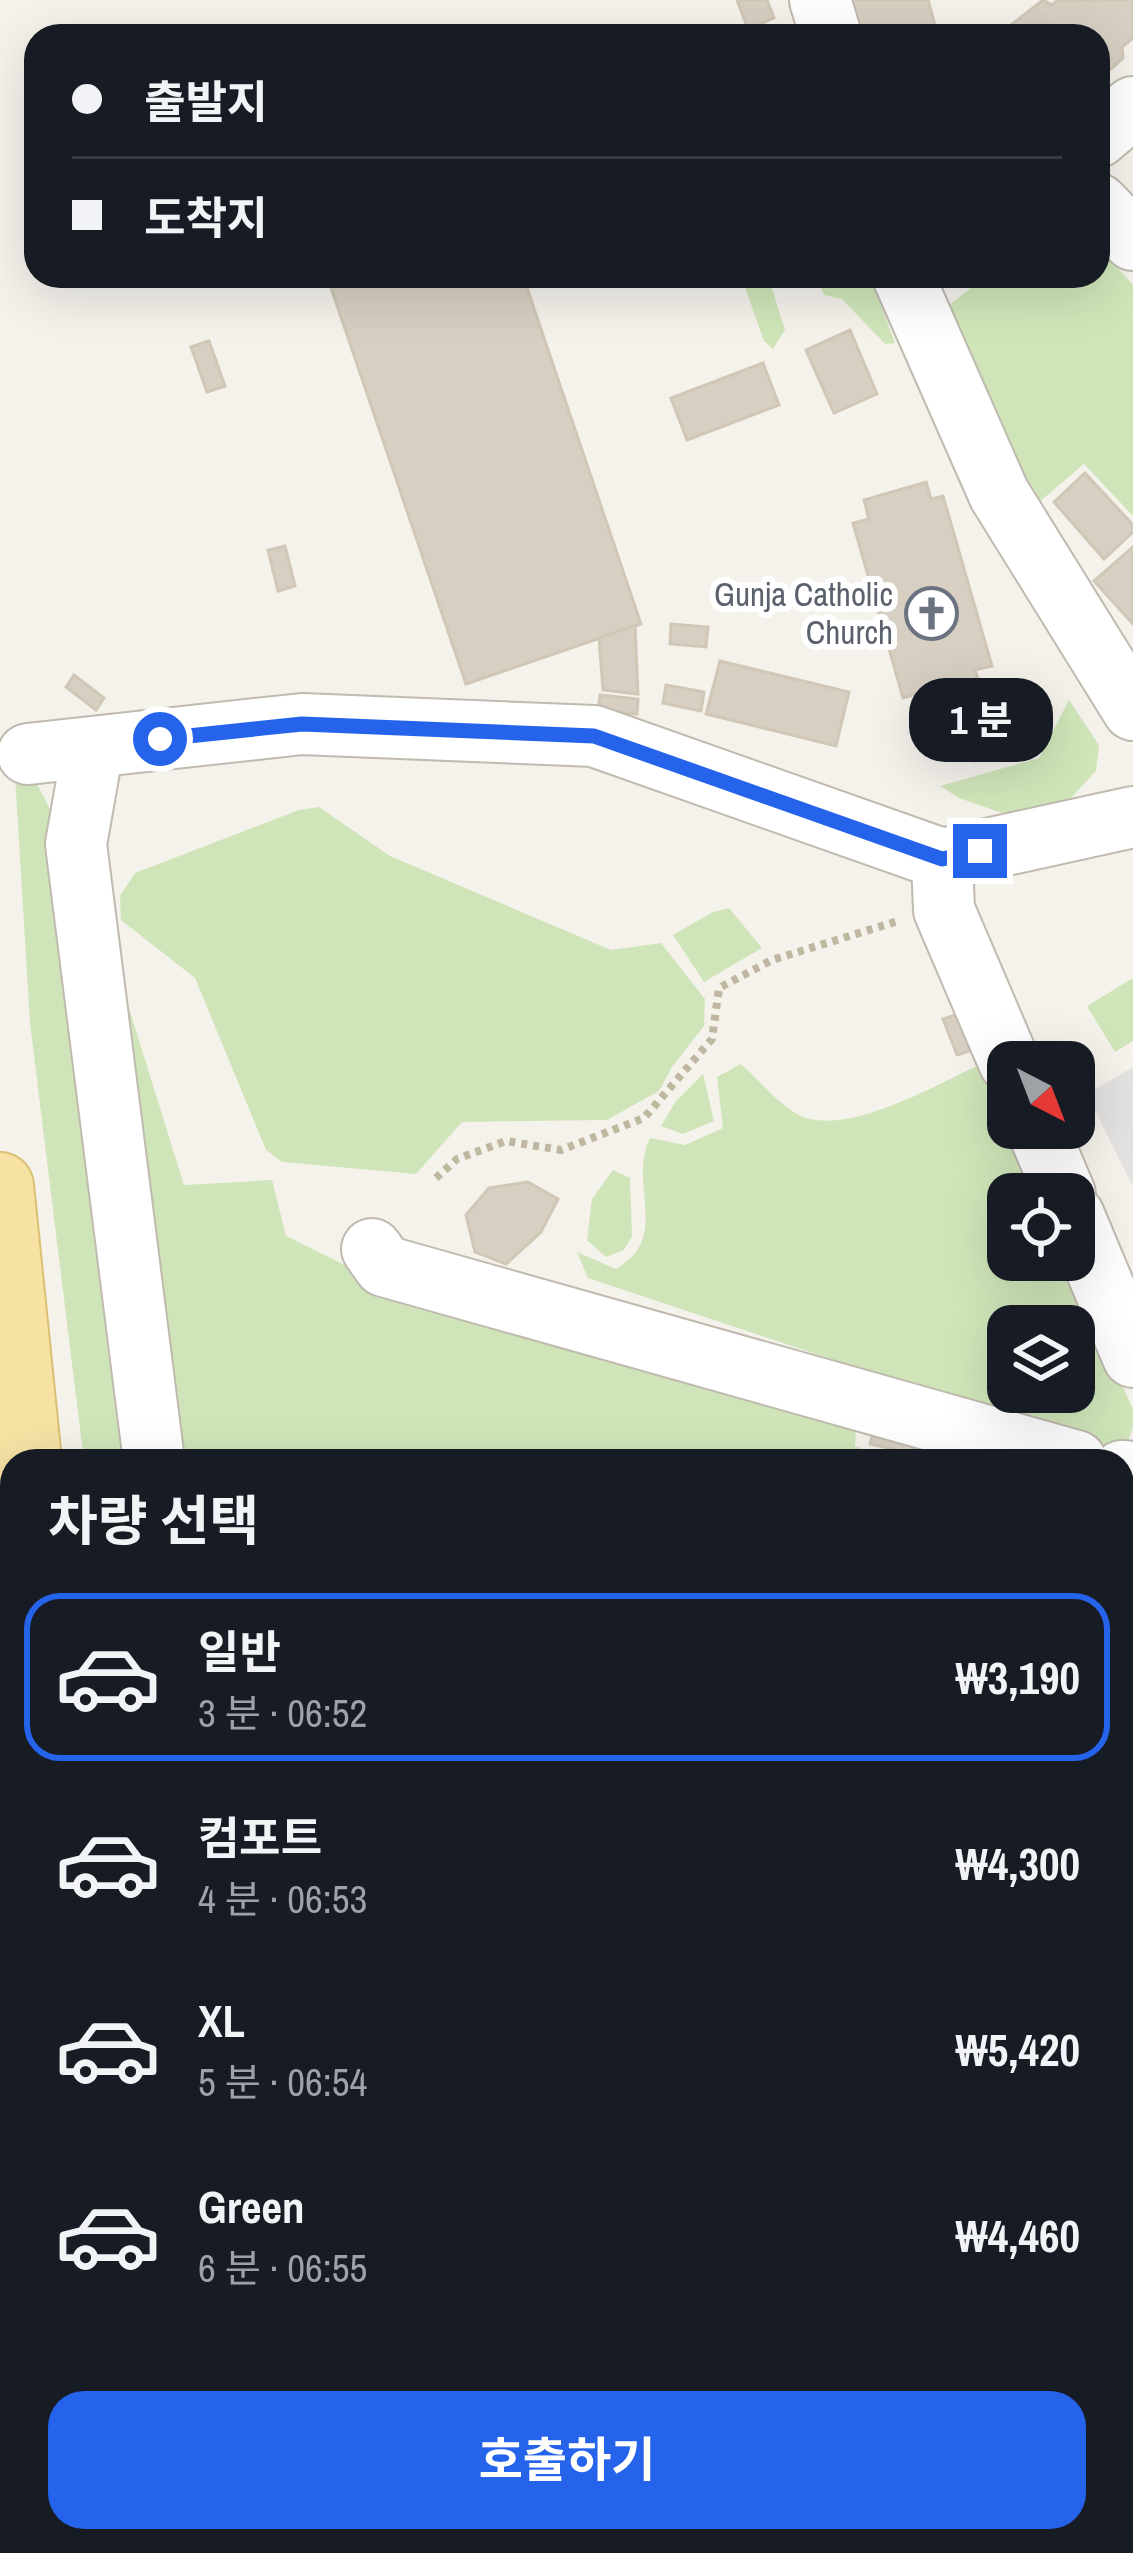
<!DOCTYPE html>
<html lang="ko">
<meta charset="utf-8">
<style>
body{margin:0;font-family:"Archivo Narrow","Noto Sans KR",sans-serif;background:#242831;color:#f1f3f6;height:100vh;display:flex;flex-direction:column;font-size:45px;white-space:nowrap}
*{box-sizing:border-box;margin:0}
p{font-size:39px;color:#9ea1a6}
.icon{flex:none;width:66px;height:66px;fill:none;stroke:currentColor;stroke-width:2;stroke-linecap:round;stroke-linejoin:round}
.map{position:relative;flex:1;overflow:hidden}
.drawer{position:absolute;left:0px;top:1449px;width:1134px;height:1104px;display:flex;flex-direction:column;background:#171b24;border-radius:36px 36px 0 0;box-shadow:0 12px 48px #0002}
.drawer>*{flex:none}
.banner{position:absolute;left:24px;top:24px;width:1086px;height:264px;border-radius:36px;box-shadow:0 12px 48px #0002;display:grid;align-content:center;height:264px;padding:0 48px;background:#171b24}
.needle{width:78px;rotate:138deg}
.tools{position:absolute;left:987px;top:1041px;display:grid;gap:24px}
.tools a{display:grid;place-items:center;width:108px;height:108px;border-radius:24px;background:#171b24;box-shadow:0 12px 48px #0002;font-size:60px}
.end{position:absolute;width:54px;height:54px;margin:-27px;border:15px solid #2563eb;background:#fff;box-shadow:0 0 0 6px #fff}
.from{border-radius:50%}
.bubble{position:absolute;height:84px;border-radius:36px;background:#171b24;box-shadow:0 12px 48px #0002;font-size:39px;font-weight:700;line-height:84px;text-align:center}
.banner b{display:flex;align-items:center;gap:42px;height:114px;font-size:45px}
.banner b+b{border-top:3px solid #363941}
.banner i{width:30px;height:30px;background:#f1f3f6}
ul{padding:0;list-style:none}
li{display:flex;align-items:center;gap:36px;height:168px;margin:0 24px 18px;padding:0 24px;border:6px solid transparent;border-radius:36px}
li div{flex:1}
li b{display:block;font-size:45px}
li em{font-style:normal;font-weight:700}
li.selected{border-color:#2563eb}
li>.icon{width:108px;height:108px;stroke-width:1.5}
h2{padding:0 48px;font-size:54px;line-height:144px}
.cta{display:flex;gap:24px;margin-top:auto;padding:24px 48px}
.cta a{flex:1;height:138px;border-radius:36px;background:#2563eb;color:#fff;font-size:48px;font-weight:700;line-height:138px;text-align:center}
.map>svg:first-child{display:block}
</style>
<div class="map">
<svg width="1133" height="2553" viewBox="0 0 1133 2553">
<rect width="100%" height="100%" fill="#f5f2ec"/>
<g fill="#cfe5b9" fill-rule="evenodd">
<polygon points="1098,246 1133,285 1133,516 1084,464 1038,503 939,313 986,276 1098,276"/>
<polygon points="741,276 768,276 785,330 773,349 764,341"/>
<polygon points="816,276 870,276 895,343 885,344 842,299 824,295"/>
<polygon points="1069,700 1099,745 1096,771 1068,801 1005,814 959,798 940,786 1039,758"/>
<path d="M32,772C39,792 52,806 55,827L91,1215L122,1461H84L30,1023L15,775Z"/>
<polygon points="319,807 390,856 611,950 661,943 705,999 704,1026 672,1067 659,1091 607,1120 462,1122 416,1174 282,1162 266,1150 195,978 121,920 120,896 135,873 299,810"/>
<polygon points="729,908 762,948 704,982 673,935 713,912"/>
<polygon points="119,976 184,1185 272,1180 286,1236 365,1275 856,1425 855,1446 895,1461 177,1461"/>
<polygon points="1133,978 1133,1041 1115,1052 1087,1006"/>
<path d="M983,1063L1040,1194H1008V1260H1068L1133,1410V1427L1126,1447L1098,1448L588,1278L577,1252L616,1269C672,1236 627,1186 650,1138L685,1145L723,1128L717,1077L741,1064C758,1079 777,1103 797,1114C844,1140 939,1083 983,1063ZM1008,1326H1074V1392H1008Z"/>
<polygon points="703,1074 714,1121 683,1134 661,1126 676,1101"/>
<polygon points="613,1170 630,1178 632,1236 624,1250 606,1257 587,1240 592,1199"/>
<polygon points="1122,1511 1133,1527 1133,1734 1122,1730"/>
<polygon points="0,2212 12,2254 12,2394 0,2352"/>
</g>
<polygon fill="#e4e2e0" points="1133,1067 1133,1187 1087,1094"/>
<g fill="#d6cfc2" stroke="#d0c7b6" stroke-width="3">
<polygon points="737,0 767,0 774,18 748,29"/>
<polygon points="847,0 928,0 938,36 856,36"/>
<polygon points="1043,0 1052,5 1058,0 1133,0 1133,38 1122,47 1123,58 1111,69 1100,69 1098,36 1012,36 1018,32 1011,25"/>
<polygon points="327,276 523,276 641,624 466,684"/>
<polygon points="850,330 877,394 834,413 806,350"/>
<polygon points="209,341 225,386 207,392 191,347"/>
<polygon points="763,363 779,405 687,440 671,398"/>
<polygon points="1085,473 1133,525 1133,532 1104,559 1054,502"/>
<polygon points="926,482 931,499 943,496 992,666 975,670 980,685 937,698 935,689 903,698 853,523 869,519 864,500"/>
<polygon points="285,546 295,586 278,591 268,550"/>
<polygon points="1133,547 1133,624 1094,581"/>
<polygon points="671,624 708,627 706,647 670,644"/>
<polygon points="635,625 638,694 603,690 599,638"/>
<polygon points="720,661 849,692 836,746 706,714"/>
<polygon points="74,675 104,698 96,710 66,687"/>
<polygon points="666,685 704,692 701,711 663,703"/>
<polygon points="600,695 638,699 637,714 598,710"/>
<polygon points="1018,720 1026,745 975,761 967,737"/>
<polygon points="964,1012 979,1048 957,1055 943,1019"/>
<polygon points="528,1182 558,1199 541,1232 506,1264 475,1252 466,1215 489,1188"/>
<polygon points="876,1421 949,1439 943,1461 870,1444"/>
<polygon points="1122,2361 1133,2373 1133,2487 1122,2475"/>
<polygon points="1122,2525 1133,2536 1133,2553 1060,2553 1046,2541 1122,2541"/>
<polygon points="700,2541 830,2541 842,2553 712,2553"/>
</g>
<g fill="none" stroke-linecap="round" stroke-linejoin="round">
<polyline stroke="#d3cfc8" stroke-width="60" stroke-dasharray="60 30" stroke-linecap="butt" points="0,1876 12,1875"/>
<defs>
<g id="minor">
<polyline points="820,0 831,36"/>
<polyline points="1098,137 1133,107"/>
<polyline points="1098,204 1133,240"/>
<polyline points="903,276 999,494 1133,710"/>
<polyline points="93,748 76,844 154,1461"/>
<polyline points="28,754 302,724 594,736 942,859 1133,817"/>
<polyline points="942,859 944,910 1009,1062"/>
<polyline points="1037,1128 1065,1194"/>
<polyline points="1074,1216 1133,1357"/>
<polyline points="372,1249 384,1266 1076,1461"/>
<polyline points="1122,1471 1133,1472"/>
<polyline points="1122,2034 1133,2034"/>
<polyline points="1122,2154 1133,2166"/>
<polyline points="511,2541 521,2553"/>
<polyline points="1000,2541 1012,2553"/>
</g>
<g id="major">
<polyline points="0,1186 28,1461"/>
<polyline points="0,1957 12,2008"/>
<polyline points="0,2120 12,2175"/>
<polyline points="142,2541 147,2553"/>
<polyline points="190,2541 196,2553"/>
<polyline points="264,2541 271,2553"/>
<polyline points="341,2541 350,2553"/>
</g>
</defs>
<use href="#minor" stroke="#c0baaf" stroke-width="64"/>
<use href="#major" stroke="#dbc074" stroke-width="70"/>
<polyline stroke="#c0b7a1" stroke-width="8" stroke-dasharray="6 6" stroke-linecap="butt" points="436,1178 457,1159 506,1141 561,1150 644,1118 712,1039 719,988 772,960 898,921"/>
<use href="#minor" stroke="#fff" stroke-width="60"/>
<use href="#major" stroke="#f6e2a3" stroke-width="66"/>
</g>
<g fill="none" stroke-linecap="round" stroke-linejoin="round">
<polyline stroke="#2563eb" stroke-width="15" points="160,739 302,724 594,736 942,859 980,851"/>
</g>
<defs>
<symbol id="church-ring" viewBox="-11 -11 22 22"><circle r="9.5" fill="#fff" stroke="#6b7280" stroke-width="1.5"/><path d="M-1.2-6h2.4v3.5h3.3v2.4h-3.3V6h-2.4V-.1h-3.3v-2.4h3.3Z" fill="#6b7280"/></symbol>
</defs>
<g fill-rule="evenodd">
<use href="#church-ring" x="902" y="584" width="59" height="59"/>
</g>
<g text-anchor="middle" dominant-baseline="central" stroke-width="12" stroke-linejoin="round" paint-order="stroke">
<g font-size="33" fill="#5b616d" stroke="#fff" text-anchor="end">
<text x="893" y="594">Gunja Catholic<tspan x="893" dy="38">Church</tspan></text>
</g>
</g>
</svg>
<div class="tools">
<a><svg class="needle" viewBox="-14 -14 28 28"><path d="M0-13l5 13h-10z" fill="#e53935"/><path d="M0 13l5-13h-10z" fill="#9ea1a6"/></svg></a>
<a><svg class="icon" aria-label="locate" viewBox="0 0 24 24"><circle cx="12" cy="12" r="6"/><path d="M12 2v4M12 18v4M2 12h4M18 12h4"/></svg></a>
<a><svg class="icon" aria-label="layers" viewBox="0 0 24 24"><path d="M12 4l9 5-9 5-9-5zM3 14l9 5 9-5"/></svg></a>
</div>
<i class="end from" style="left:160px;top:739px"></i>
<i class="end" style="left:980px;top:851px"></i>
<div class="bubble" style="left:909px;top:678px;width:144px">1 분</div>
<div class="banner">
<b><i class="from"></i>출발지</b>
<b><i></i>도착지</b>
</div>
<section class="drawer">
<h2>차량 선택</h2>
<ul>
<li class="selected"><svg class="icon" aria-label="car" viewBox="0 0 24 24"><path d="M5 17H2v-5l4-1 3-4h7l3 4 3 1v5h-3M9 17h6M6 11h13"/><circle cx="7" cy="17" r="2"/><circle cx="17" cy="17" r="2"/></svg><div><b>일반</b><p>3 분 · 06:52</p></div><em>₩3,190</em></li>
<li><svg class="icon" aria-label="car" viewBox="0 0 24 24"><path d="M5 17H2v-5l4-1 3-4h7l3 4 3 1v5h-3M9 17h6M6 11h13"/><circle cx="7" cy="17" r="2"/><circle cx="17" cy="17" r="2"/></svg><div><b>컴포트</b><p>4 분 · 06:53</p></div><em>₩4,300</em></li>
<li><svg class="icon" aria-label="car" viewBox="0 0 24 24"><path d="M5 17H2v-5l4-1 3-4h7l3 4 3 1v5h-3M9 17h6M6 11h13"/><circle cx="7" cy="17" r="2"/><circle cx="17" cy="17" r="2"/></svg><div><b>XL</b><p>5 분 · 06:54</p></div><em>₩5,420</em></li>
<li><svg class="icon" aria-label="car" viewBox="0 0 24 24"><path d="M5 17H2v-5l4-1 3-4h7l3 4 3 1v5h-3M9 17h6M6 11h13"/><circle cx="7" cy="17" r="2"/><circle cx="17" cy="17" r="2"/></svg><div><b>Green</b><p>6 분 · 06:55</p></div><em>₩4,460</em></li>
</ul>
<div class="cta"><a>호출하기</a></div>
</section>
</div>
